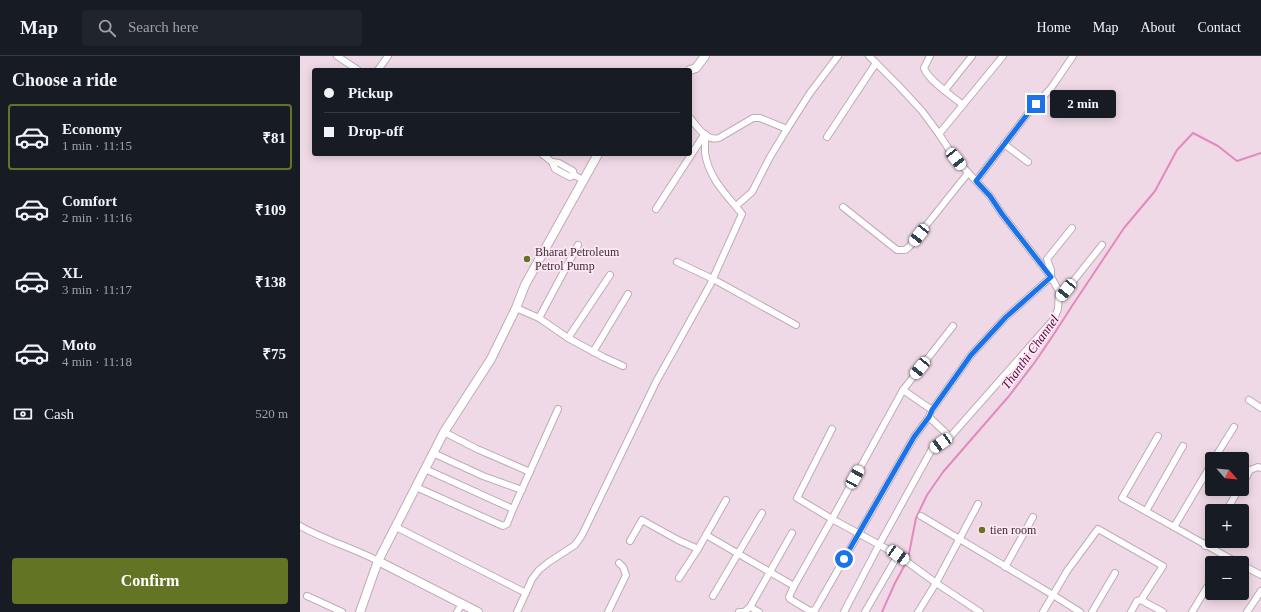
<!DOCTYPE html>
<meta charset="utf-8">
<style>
body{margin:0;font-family:"Times New Roman",serif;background:#20242c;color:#f1f3f6;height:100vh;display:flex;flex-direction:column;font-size:15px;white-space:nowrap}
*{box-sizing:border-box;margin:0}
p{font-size:13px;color:#9ea1a6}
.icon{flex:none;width:22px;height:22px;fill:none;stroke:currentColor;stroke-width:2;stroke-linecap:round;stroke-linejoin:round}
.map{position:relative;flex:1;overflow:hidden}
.sheet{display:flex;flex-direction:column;background:#171b24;width:300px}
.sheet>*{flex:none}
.banner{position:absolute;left:12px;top:12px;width:380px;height:88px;border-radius:4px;box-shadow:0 2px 10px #0003;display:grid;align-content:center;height:88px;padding:0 12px;background:#171b24}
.needle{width:26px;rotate:117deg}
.buttons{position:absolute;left:905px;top:396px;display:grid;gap:8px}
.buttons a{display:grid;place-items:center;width:44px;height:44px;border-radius:4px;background:#171b24;box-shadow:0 2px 10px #0003;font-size:20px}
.end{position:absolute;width:18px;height:18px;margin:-9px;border:5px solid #1a73e8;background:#fff;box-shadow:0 0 0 2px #fff}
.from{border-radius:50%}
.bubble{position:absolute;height:28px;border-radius:4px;background:#171b24;box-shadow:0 2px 10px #0003;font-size:13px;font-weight:600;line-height:28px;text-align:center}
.car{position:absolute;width:12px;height:24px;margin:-12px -6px;border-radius:5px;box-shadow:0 0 3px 1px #0007;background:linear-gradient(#fff 24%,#345 0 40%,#fff 0 76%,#345 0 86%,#fff 0)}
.banner b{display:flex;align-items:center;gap:14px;height:38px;font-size:15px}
.banner b+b{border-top:1px solid #363941}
.banner i{width:10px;height:10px;background:#f1f3f6}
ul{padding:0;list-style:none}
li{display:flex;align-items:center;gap:12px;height:66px;margin:0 8px 6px;padding:0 4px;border:2px solid transparent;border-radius:4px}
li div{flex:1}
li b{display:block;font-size:15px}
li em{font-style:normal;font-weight:600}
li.on{border-color:#637524}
li>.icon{width:36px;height:36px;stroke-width:1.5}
h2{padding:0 12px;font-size:18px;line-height:48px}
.pay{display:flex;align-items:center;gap:10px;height:44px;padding:0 12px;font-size:15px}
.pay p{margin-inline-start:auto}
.cta{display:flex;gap:8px;margin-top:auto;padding:8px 12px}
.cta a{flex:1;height:46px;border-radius:4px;background:#637524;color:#fff;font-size:16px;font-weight:600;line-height:46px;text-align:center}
header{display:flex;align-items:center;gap:24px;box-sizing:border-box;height:56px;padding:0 20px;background:#171b24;border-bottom:1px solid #363941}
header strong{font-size:19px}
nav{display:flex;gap:22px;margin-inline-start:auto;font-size:14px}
.search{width:280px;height:36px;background:#20242c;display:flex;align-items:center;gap:10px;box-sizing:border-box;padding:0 14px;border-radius:4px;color:#9ea1a6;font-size:15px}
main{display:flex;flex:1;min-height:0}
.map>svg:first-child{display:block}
</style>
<header>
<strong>Map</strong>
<div class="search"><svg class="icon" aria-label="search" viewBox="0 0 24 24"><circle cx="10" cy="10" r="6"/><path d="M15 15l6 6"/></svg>Search here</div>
<nav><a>Home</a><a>Map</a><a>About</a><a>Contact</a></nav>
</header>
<main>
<section class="sheet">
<h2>Choose a ride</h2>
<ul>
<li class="on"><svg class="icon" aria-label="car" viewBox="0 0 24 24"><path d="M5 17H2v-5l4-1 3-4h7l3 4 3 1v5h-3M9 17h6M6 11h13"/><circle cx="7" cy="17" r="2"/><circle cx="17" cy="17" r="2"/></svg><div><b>Economy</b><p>1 min · 11:15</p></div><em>₹81</em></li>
<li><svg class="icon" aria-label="car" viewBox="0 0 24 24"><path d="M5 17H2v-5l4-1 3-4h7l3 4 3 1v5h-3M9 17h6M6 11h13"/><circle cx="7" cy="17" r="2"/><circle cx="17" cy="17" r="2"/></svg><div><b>Comfort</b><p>2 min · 11:16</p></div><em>₹109</em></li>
<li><svg class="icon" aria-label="car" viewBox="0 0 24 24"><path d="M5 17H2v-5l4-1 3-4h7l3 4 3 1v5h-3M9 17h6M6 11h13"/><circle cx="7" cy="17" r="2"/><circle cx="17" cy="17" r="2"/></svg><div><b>XL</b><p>3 min · 11:17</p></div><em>₹138</em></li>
<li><svg class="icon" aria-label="car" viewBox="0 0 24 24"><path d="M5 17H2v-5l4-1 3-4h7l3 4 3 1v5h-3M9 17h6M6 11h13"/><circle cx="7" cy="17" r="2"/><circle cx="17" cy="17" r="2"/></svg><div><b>Moto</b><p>4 min · 11:18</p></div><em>₹75</em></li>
</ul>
<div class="pay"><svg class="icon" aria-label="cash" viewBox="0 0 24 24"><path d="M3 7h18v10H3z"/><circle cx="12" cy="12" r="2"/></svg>Cash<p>520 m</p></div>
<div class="cta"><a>Confirm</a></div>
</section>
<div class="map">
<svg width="961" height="556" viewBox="0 0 961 556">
<rect width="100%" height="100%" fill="#f0d9e6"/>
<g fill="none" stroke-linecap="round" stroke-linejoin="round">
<polyline stroke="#e289bf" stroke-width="2" points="582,556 595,527 608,503 616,462 627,439 643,416 709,340 735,306 754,278 772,250 824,172 855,135 877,94 893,77 918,90 937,105 961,97"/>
<defs>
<g id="minor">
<polyline points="37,0 58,14"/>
<path d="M630,0L624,12C628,24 652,40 663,49"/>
<polyline points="78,14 88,0"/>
<polyline points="645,34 672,0"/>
<path d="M390,62C397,70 406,86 419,82L453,62H460L487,73"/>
<polyline points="639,78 703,0"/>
<polyline points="527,81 576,7"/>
<polyline points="704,88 728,106"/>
<polyline points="242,98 252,106 255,113 270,121 274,119"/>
<polyline points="252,106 259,107 273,115 274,119 283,124"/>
<polyline points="676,125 729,56 751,32 773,0"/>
<polyline points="436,150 452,136 470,101 487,73 510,37 538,0"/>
<polyline points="543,151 597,194 605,194 609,191 668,117"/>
<polyline points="356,153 404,79"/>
<polyline points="377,206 413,223 496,269"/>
<polyline points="759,243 802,189"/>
<polyline points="216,252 239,262 268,282 303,301 323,310"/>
<polyline points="239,262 278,189"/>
<polyline points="268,282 310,219"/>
<polyline points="293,296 328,238"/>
<polyline points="603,334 653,270"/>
<polyline points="949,344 961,352"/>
<polyline points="532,373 497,442 532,463 603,334 632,354 671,299 706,261 751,221 702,158 690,140 663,111 650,95 639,78 622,55 598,29 569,0"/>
<polyline points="144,376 177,393 230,416"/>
<polyline points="858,380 822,442 874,471 912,407"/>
<polyline points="650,381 754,263 758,253 759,235 751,221 751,214 747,203 772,172"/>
<polyline points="133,397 183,420 222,434"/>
<polyline points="914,403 934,371"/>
<polyline points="125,413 213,453 258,353"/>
<polyline points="942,429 950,414 958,411 961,412"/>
<polyline points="116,431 203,470 207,468 213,453"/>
<polyline points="678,448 636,527 680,556"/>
<polyline points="846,455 883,390"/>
<polyline points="926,455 939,433"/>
<polyline points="621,460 753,539 743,556"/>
<path d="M0,470C25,484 53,492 78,505"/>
<polyline points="96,471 226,537"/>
<polyline points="874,471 938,507"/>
<polyline points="406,479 426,444"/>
<polyline points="330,485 342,464 378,484 398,493 406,479 494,530 532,463 598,499"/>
<polyline points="905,490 912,478"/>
<polyline points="942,509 961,519"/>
<polyline points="705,511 733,461"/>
<polyline points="379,522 398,493"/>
<polyline points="494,530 489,541 490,543 510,555 515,554 614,381 629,361"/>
<polyline points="7,540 42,556"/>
<polyline points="413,540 462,457"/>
<polyline points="157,556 162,548"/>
<path d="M217,556L232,523L239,514L249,506L275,489L282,479L356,326L410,229L442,158C427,139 409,123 405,97C405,91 405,85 405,78"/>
<polyline points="308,556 326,519 323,511 319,507"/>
<polyline points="439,556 444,556 450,551"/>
<polyline points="459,556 450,551 492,477"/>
<polyline points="544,556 579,489 632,393 650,381 629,361 630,358"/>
<polyline points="565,556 598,499 636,527 618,556"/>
<polyline points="780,556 753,539 767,515 798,473 863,510 841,544"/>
<polyline points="792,556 815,517"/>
<polyline points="831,556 837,545 841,544 863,556"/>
<polyline points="892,556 912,523"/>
<polyline points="947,556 961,535"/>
</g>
<g id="tertiary">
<polyline points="390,14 396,12 405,0"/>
<polyline points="78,505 178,556"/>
<polyline points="60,556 78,505 144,376 191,303 216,252 225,229 298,98"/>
</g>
</defs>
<use href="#minor" stroke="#c1aab7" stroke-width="8"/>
<use href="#tertiary" stroke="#c1aab7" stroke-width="10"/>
<use href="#minor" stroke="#fff" stroke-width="6"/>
<use href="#tertiary" stroke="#fff" stroke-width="8"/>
</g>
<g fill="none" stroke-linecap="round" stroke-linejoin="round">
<polyline stroke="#1a73e8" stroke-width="5" points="544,503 614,381 629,361 632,354 671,299 706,261 751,221 702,158 690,140 676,125 729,56 736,48"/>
</g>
<g fill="#637524" stroke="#fee6f3" stroke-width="1.5">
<circle cx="227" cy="203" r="4"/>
<circle cx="682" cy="474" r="4"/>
</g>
<g text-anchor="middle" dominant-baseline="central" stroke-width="3.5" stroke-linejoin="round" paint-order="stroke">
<g font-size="12" fill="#382f34" stroke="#fee6f3" text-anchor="start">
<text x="235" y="196">Bharat Petroleum<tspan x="235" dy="14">Petrol Pump</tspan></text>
<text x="690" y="474">tien room</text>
</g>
<g font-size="13" font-style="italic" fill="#53003c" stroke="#fee6f3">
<text transform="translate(730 296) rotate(-54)">Thanthi Channel</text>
</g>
</g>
</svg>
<div class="buttons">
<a><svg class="needle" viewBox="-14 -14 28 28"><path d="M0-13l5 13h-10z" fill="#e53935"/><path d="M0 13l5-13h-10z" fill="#9ea1a6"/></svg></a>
<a>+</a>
<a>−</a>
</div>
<i class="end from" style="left:544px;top:503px"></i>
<i class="end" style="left:736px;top:48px"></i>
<div class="bubble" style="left:750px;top:34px;width:66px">2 min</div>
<i class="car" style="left:656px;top:103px;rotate:142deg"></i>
<i class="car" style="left:619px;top:179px;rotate:218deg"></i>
<i class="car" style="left:766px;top:234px;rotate:219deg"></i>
<i class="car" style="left:620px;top:312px;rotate:219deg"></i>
<i class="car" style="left:641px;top:387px;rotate:235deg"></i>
<i class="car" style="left:555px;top:421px;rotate:29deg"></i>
<i class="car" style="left:598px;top:499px;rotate:124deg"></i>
<div class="banner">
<b><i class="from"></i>Pickup</b>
<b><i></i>Drop-off</b>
</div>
</div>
</main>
